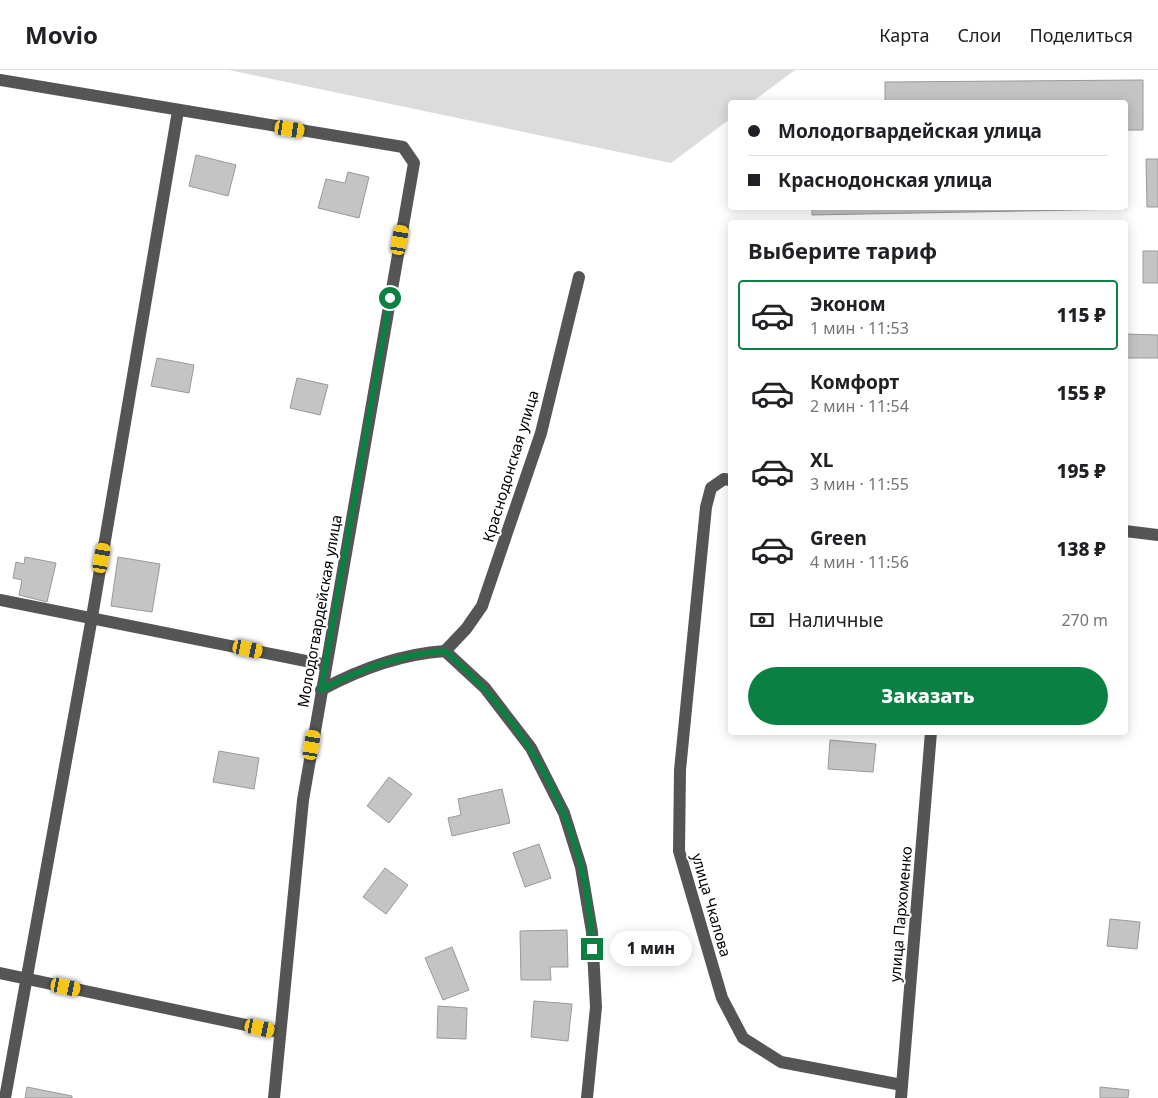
<!DOCTYPE html>
<html lang="ru">
<meta charset="utf-8">
<style>
body{margin:0;font-family:"Noto Sans",sans-serif;background:#f6f6f6;color:#202124;height:100vh;display:flex;flex-direction:column;font-size:19px;white-space:nowrap}
*{box-sizing:border-box;margin:0}
p{font-size:16px;color:#757577}
.icon{flex:none;width:28px;height:28px;fill:none;stroke:currentColor;stroke-width:2;stroke-linecap:round;stroke-linejoin:round}
.map{position:relative;flex:1;overflow:hidden}
.details{position:absolute;left:728px;top:150px;width:400px;height:515px;display:flex;flex-direction:column;background:#fff;border-radius:5px;box-shadow:0 2px 12px #0003}
.details>*{flex:none}
.guide{position:absolute;left:728px;top:30px;width:400px;height:110px;border-radius:5px;box-shadow:0 2px 12px #0003;display:grid;align-content:center;height:110px;padding:0 20px;background:#fff}
.end{position:absolute;width:22px;height:22px;margin:-11px;border:6px solid #0b8043;background:#fff;box-shadow:0 0 0 2px #fff}
.from{border-radius:50%}
.bubble{position:absolute;height:35px;border-radius:18px;background:#fff;box-shadow:0 2px 12px #0003;font-size:16px;font-weight:800;line-height:35px;text-align:center}
.car{position:absolute;width:15px;height:30px;margin:-15px -8px;border-radius:6px;box-shadow:0 0 4px 1px #0007;background:linear-gradient(#f5c518 24%,#345 0 40%,#f5c518 0 76%,#345 0 86%,#f5c518 0)}
.guide b{display:flex;align-items:center;gap:18px;height:48px;font-size:19px}
.guide b+b{border-top:1px solid #e0e0e0}
.guide i{width:12px;height:12px;background:#202124}
ul{padding:0;list-style:none}
li{display:flex;align-items:center;gap:15px;height:70px;margin:0 10px 8px;padding:0 10px;border:2px solid transparent;border-radius:5px}
li div{flex:1}
li b{display:block;font-size:19px}
li em{font-style:normal;font-weight:800}
li.on{border-color:#0b8043}
li>.icon{width:45px;height:45px;stroke-width:1.5}
h2{padding:0 20px;font-size:22px;line-height:60px}
.pay{display:flex;align-items:center;gap:12px;height:55px;padding:0 20px;font-size:19px}
.pay p{margin-inline-start:auto}
.primary-button{display:flex;gap:10px;margin-top:auto;padding:10px 20px}
.primary-button a{flex:1;height:58px;border-radius:30px;background:#0b8043;color:#fff;font-size:20px;font-weight:800;line-height:58px;text-align:center}
header{display:flex;align-items:center;gap:30px;box-sizing:border-box;height:70px;padding:0 25px;background:#fff;border-bottom:1px solid #e0e0e0}
header strong{font-size:24px}
nav{display:flex;gap:28px;margin-inline-start:auto;font-size:18px}
.map>svg:first-child{display:block}
</style>
<header>
<strong>Movio</strong>
<nav><a>Карта</a><a>Слои</a><a>Поделиться</a></nav>
</header>
<div class="map">
<svg width="1158" height="1028" viewBox="0 0 1158 1028">
<rect width="100%" height="100%" fill="#fff"/>
<polygon fill="#dcdcdc" points="229,0 795,0 752,32 730,32 730,49 671,93"/>
<g fill="#c4c4c4" stroke="#999">
<polygon points="1143,10 1143,60 1125,60 1125,32 885,32 885,12"/>
<polygon points="196,85 236,95 228,126 189,116"/>
<polygon points="1146,89 1158,89 1158,137 1147,137"/>
<polygon points="1125,91 1126,139 812,145 812,138 1125,138"/>
<polygon points="348,102 369,107 359,148 318,138 326,109 345,113"/>
<rect x="1143" y="181" width="15" height="32"/>
<polygon points="1125,264 1158,265 1158,288 1125,288"/>
<polygon points="157,288 194,295 189,323 151,316"/>
<polygon points="297,308 328,315 320,345 290,338"/>
<polygon points="25,487 56,493 47,532 19,525 22,510 13,508 16,492 24,494"/>
<polygon points="118,487 160,494 152,542 111,536"/>
<polygon points="830,670 876,674 873,702 828,699"/>
<polygon points="219,681 259,688 254,719 213,712"/>
<polygon points="389,707 412,724 389,753 367,736"/>
<polygon points="502,719 510,753 452,766 448,748 461,745 458,729"/>
<polygon points="539,774 551,808 525,817 513,783"/>
<polygon points="385,798 408,815 386,844 363,827"/>
<polygon points="1110,849 1140,852 1137,879 1107,876"/>
<polygon points="567,860 568,897 550,897 551,910 521,910 520,861"/>
<polygon points="452,877 469,920 443,930 425,888"/>
<polygon points="534,931 572,934 568,971 531,967"/>
<polygon points="438,936 467,938 466,969 437,968"/>
<polygon points="27,1017 72,1026 72,1028 25,1028"/>
<polygon points="1100,1017 1129,1020 1128,1028 1100,1028"/>
</g>
<g fill="none" stroke-linecap="round" stroke-linejoin="round">
<g stroke="#555" stroke-width="12">
<polyline points="0,10 403,77 414,93 303,730 274,1028"/>
<polyline points="730,410 724,409 711,418 706,437 680,700 679,781 722,928 743,968 781,992 902,1015"/>
<polyline points="1125,461 1158,465"/>
<polyline points="0,530 326,595"/>
<polyline points="445,581 466,559 482,536 541,363 579,207"/>
<path d="M321,620C360,599 401,584 445,581L485,618L531,678L564,743L581,797L592,862L596,937L587,1028"/>
<polyline points="0,903 279,962"/>
<polyline points="5,1028 92,547 178,41"/>
<polyline points="901,1028 931,662"/>
</g>
</g>
<g fill="none" stroke-linecap="round" stroke-linejoin="round">
<path stroke="#0b8043" stroke-width="6" d="M390,228L321,620C360,599 401,584 445,581C532,656 590,763 592,879"/>
</g>
<g text-anchor="middle" dominant-baseline="central" stroke-width="4" stroke-linejoin="round" paint-order="stroke">
<g font-size="15" fill="#000" stroke="#fff">
<text transform="translate(510 396) rotate(-73)">Краснодонская улица</text>
<text transform="translate(319 541) rotate(-80)">Молодогвардейская улица</text>
<text transform="translate(712 835) rotate(74)">улица Чкалова</text>
<text transform="translate(900 844) rotate(-85)">улица Пархоменко</text>
</g>
</g>
</svg>
<i class="end from" style="left:390px;top:228px"></i>
<i class="end" style="left:592px;top:879px"></i>
<div class="bubble" style="left:610px;top:861px;width:82px">1 мин</div>
<i class="car" style="left:290px;top:59px;rotate:99deg"></i>
<i class="car" style="left:400px;top:170px;rotate:10deg"></i>
<i class="car" style="left:102px;top:488px;rotate:10deg"></i>
<i class="car" style="left:248px;top:579px;rotate:102deg"></i>
<i class="car" style="left:312px;top:675px;rotate:9deg"></i>
<i class="car" style="left:66px;top:917px;rotate:102deg"></i>
<i class="car" style="left:260px;top:958px;rotate:102deg"></i>
<div class="guide">
<b><i class="from"></i>Молодогвардейская улица</b>
<b><i></i>Краснодонская улица</b>
</div>
<section class="details">
<h2>Выберите тариф</h2>
<ul>
<li class="on"><svg class="icon" aria-label="car" viewBox="0 0 24 24"><path d="M5 17H2v-5l4-1 3-4h7l3 4 3 1v5h-3M9 17h6M6 11h13"/><circle cx="7" cy="17" r="2"/><circle cx="17" cy="17" r="2"/></svg><div><b>Эконом</b><p>1 мин · 11:53</p></div><em>115 ₽</em></li>
<li><svg class="icon" aria-label="car" viewBox="0 0 24 24"><path d="M5 17H2v-5l4-1 3-4h7l3 4 3 1v5h-3M9 17h6M6 11h13"/><circle cx="7" cy="17" r="2"/><circle cx="17" cy="17" r="2"/></svg><div><b>Комфорт</b><p>2 мин · 11:54</p></div><em>155 ₽</em></li>
<li><svg class="icon" aria-label="car" viewBox="0 0 24 24"><path d="M5 17H2v-5l4-1 3-4h7l3 4 3 1v5h-3M9 17h6M6 11h13"/><circle cx="7" cy="17" r="2"/><circle cx="17" cy="17" r="2"/></svg><div><b>XL</b><p>3 мин · 11:55</p></div><em>195 ₽</em></li>
<li><svg class="icon" aria-label="car" viewBox="0 0 24 24"><path d="M5 17H2v-5l4-1 3-4h7l3 4 3 1v5h-3M9 17h6M6 11h13"/><circle cx="7" cy="17" r="2"/><circle cx="17" cy="17" r="2"/></svg><div><b>Green</b><p>4 мин · 11:56</p></div><em>138 ₽</em></li>
</ul>
<div class="pay"><svg class="icon" aria-label="cash" viewBox="0 0 24 24"><path d="M3 7h18v10H3z"/><circle cx="12" cy="12" r="2"/></svg>Наличные<p>270 m</p></div>
<div class="primary-button"><a>Заказать</a></div>
</section>
</div>
